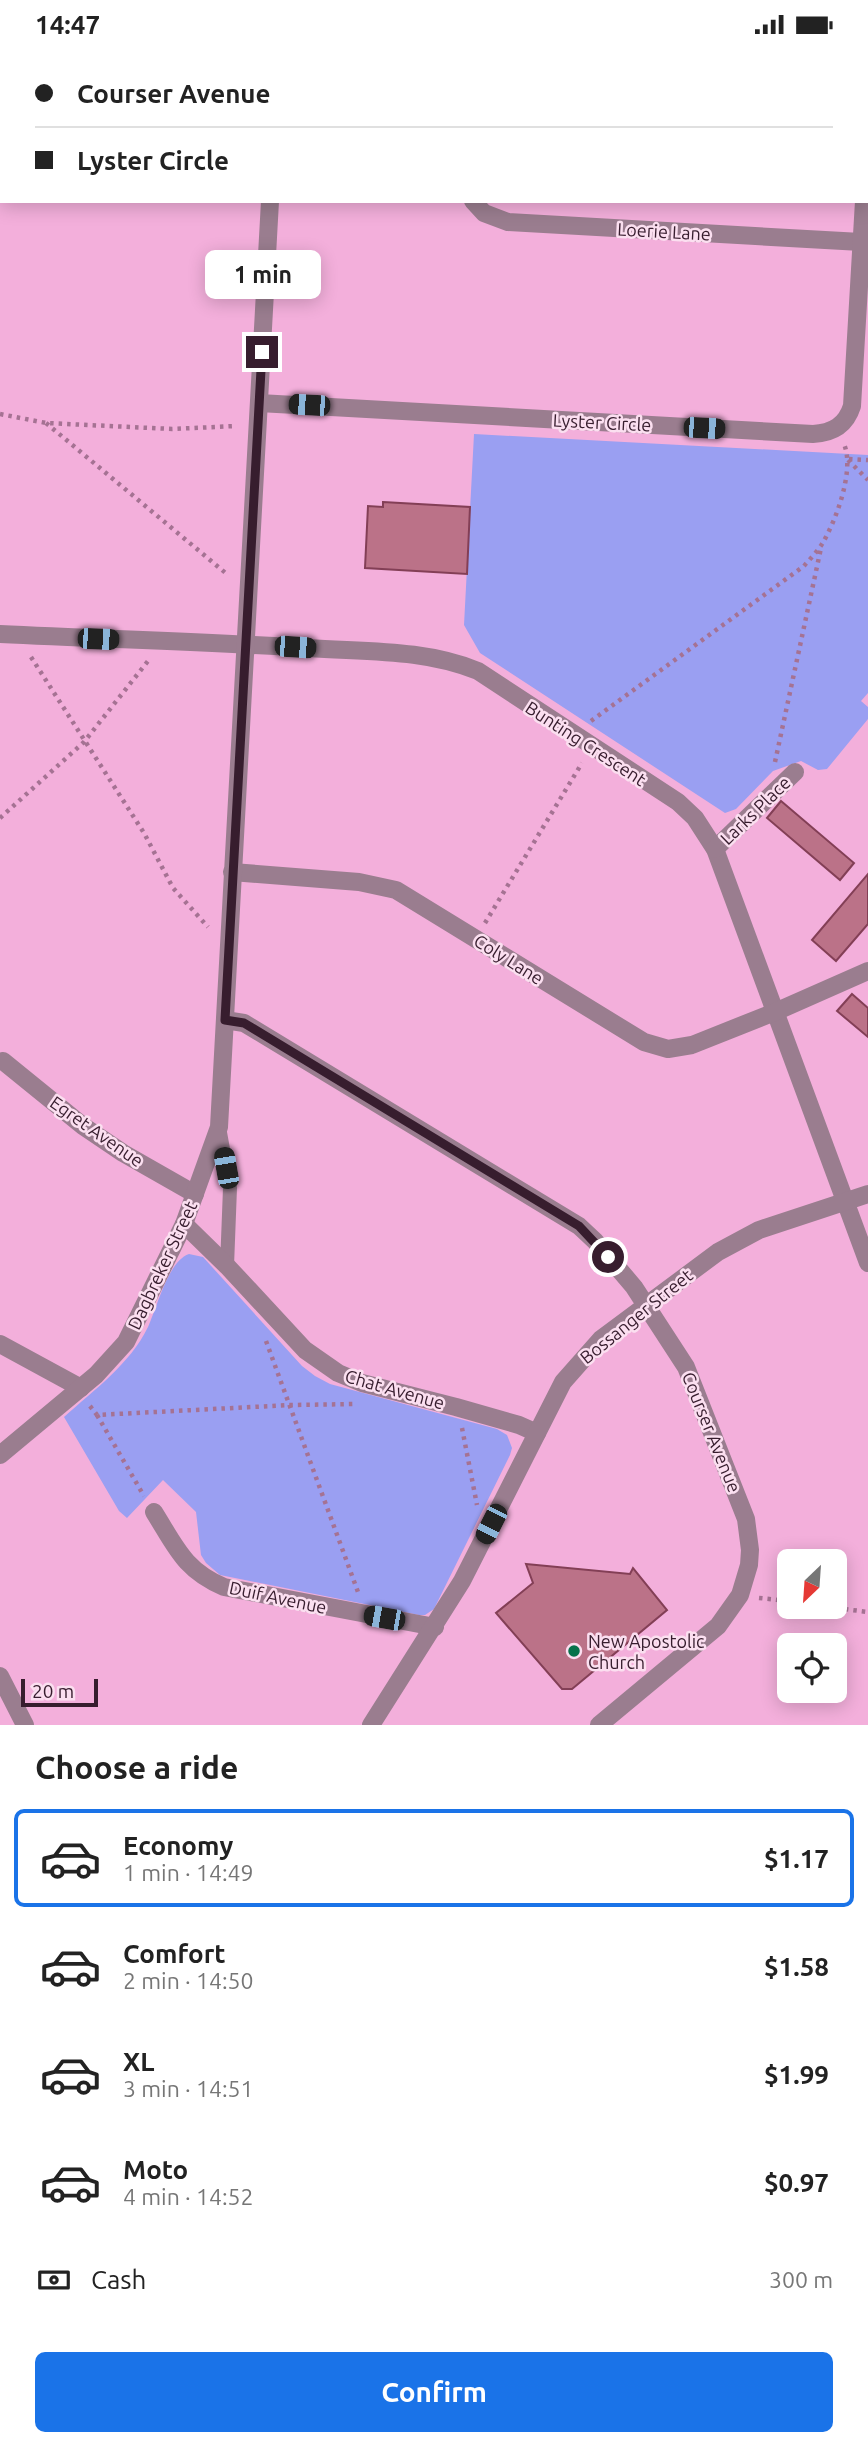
<!DOCTYPE html>
<meta charset="utf-8">
<style>
body{margin:0;font-family:Ubuntu,sans-serif;background:#f6f6f6;color:#222;height:100vh;display:flex;flex-direction:column;font-size:26px;white-space:nowrap}
*{box-sizing:border-box;margin:0}
p{font-size:23px;color:#767676}
.icon{flex:none;width:38px;height:38px;fill:none;stroke:currentColor;stroke-width:2;stroke-linecap:round;stroke-linejoin:round}
.map{position:relative;height:1676px;overflow:hidden}
.side{display:flex;flex-direction:column;background:#fff;flex:1}
.side>*{flex:none}
.hud{position:absolute;left:0px;top:0px;width:868px;height:154px;box-shadow:0 4px 18px #0003;display:grid;align-content:center;height:154px;padding:0 35px;background:#fff}
.needle{width:46px;rotate:205deg}
.controls{position:absolute;left:777px;top:1500px;display:grid;gap:14px}
.controls a{display:grid;place-items:center;width:70px;height:70px;border-radius:10px;background:#fff;box-shadow:0 4px 18px #0003;font-size:35px}
.scale{position:absolute;left:21px;bottom:18px;width:77px;box-sizing:border-box;padding-left:7px;border:4px solid #371d2e;border-top:0;font-size:19px;line-height:24px;white-space:nowrap;color:#371d2e;-webkit-text-stroke:5px #fbdff0;paint-order:stroke}
.end{position:absolute;width:32px;height:32px;margin:-16px;border:9px solid #371d2e;background:#fff;box-shadow:0 0 0 4px #fff}
.from{border-radius:50%}
.bubble{position:absolute;height:49px;border-radius:10px;background:#fff;box-shadow:0 4px 18px #0003;font-size:23px;font-weight:700;line-height:49px;text-align:center}
.car{position:absolute;width:21px;height:42px;margin:-21px -10px;border-radius:9px;box-shadow:0 0 5px 2px #0007;background:linear-gradient(#222 24%,#8ab4d8 0 40%,#222 0 76%,#8ab4d8 0 86%,#222 0)}
.hud b{display:flex;align-items:center;gap:24px;height:66px;font-size:26px}
.hud b+b{border-top:2px solid #e0e0e0}
.hud i{width:18px;height:18px;background:#222}
ul{padding:0;list-style:none}
li{display:flex;align-items:center;gap:21px;height:98px;margin:0 14px 10px;padding:0 21px;border:4px solid transparent;border-radius:10px}
li div{flex:1}
li b{display:block;font-size:26px}
li em{font-style:normal;font-weight:700}
li.active{border-color:#1a73e8}
li>.icon{width:63px;height:63px;stroke-width:1.5}
h2{padding:0 35px;font-size:32px;line-height:84px}
.pay{display:flex;align-items:center;gap:18px;height:77px;padding:0 35px;font-size:26px}
.pay p{margin-inline-start:auto}
.action{display:flex;gap:14px;margin-top:auto;padding:14px 35px}
.action a{flex:1;height:80px;border-radius:10px;background:#1a73e8;color:#fff;font-size:28px;font-weight:700;line-height:80px;text-align:center}
.status{display:flex;justify-content:space-between;align-items:center;height:49px;padding:0 35px;background:#fff;direction:ltr}
.status svg{height:19px;fill:currentColor}
.map>svg:first-child{display:block}
</style>
<div class="status"><b>14:47</b><svg viewBox="0 0 49 12"><path d="M0 12V9h3v3zM5 12V6h3v6zM10 12V3h3v9zM15 12V0h3v12zM26 1h20v11H26zM47 4h2v5h-2z"/></svg></div>
<div class="map">
<svg width="868" height="1676" viewBox="0 0 868 1676">
<rect width="100%" height="100%" fill="#f3afdb"/>
<g fill="#9a9ff2">
<polygon points="474,385 868,406 868,644 861,652 868,658 868,670 827,720 818,721 801,712 773,722 736,760 725,764 480,604 464,576"/>
<path d="M189,1205L203,1208L302,1317L315,1327L330,1335L497,1380L507,1386L512,1399L510,1406L434,1560L425,1566H419L220,1526L206,1514L201,1506L196,1463L163,1431L127,1469L119,1462L64,1368C94,1341 130,1315 148,1278C157,1259 168,1212 189,1205Z"/>
</g>
<g fill="#bb7288" stroke="#833f56" stroke-width="2">
<polygon points="383,453 470,458 467,525 365,519 368,457 383,458"/>
<polygon points="781,752 854,814 840,831 767,769"/>
<polygon points="868,825 868,875 836,912 812,891"/>
<polygon points="852,945 868,959 868,988 837,962"/>
<polygon points="526,1515 630,1525 633,1519 667,1561 572,1640 562,1640 496,1564 533,1534"/>
</g>
<g fill="none" stroke-linecap="round" stroke-linejoin="round">
<g stroke="#a57293" stroke-width="4.5" stroke-dasharray="3.5 5" stroke-linecap="butt">
<polyline points="0,365 46,374 172,380 236,377"/>
<polyline points="46,374 228,526"/>
<polyline points="849,410 868,411"/>
<polyline points="848,411 868,431"/>
<polyline points="31,608 144,784 173,839 208,878"/>
<path d="M591,672L804,517C810,510 817,503 822,495C836,472 855,421 844,395"/>
<polyline points="775,713 821,499"/>
<polyline points="0,769 84,693 148,612"/>
<polyline points="485,874 582,714"/>
<polyline points="266,1292 358,1543"/>
<polyline points="90,1357 97,1366 291,1356 357,1355"/>
<polyline points="97,1366 144,1447"/>
<polyline points="462,1379 477,1456"/>
<polyline points="759,1549 789,1552"/>
<polyline points="828,1558 868,1563"/>
</g>
<polyline stroke="#9a7d8f" stroke-width="14" points="219,1078 230,1139 227,1217"/>
<g stroke="#9a7d8f" stroke-width="18">
<polyline points="5,2 6,0"/>
<polyline points="278,2 278,0"/>
<polyline points="470,2 471,0"/>
<polyline points="0,102 2,70"/>
<polyline points="866,102 868,70"/>
<polyline points="473,152 484,164 508,173 861,193"/>
<path d="M259,354L813,385C833,384 846,376 852,357L864,152"/>
<path d="M0,585C103,590 206,593 309,599C366,603 425,600 478,622L678,753L695,769L715,800L868,1214"/>
<polyline points="715,800 795,723"/>
<polyline points="232,823 359,833 396,841 644,993 668,1000 692,996 775,963 868,922"/>
<polyline points="225,971 244,974 579,1177 595,1192 634,1238 686,1318 746,1470 750,1501 749,1516 740,1546 718,1577 599,1676"/>
<polyline points="3,1012 83,1077 123,1104 195,1145"/>
<polyline points="184,1175 227,1217 305,1301 338,1324 362,1334 456,1358 519,1376 537,1384"/>
<polyline points="0,1295 81,1339"/>
<polyline points="0,1406 96,1326 126,1293 184,1175 219,1078 270,152"/>
<path d="M154,1463C176,1498 184,1521 224,1538L435,1578"/>
<polyline points="0,1627 25,1676"/>
<polyline points="371,1676 462,1532 563,1333 601,1290 718,1203 759,1181 868,1145"/>
</g>
</g>
<g fill="none" stroke-linecap="round" stroke-linejoin="round">
<polyline stroke="#371d2e" stroke-width="9" points="262,303 225,971 244,974 579,1177 608,1208"/>
</g>
<circle fill="#06724b" stroke="#fbdff0" stroke-width="2.5" cx="574" cy="1602" r="7"/>
<g text-anchor="middle" dominant-baseline="central" stroke-width="5" stroke-linejoin="round" paint-order="stroke">
<g font-size="18" fill="#371d2e" stroke="#fbdff0">
<text transform="translate(664 182) rotate(3)">Loerie Lane</text>
<text transform="translate(602 373) rotate(3)">Lyster Circle</text>
<text transform="translate(586 694) rotate(33)">Bunting Crescent</text>
<text transform="translate(755 761) rotate(-44)">Larks Place</text>
<text transform="translate(509 910) rotate(32)">Coly Lane</text>
<text transform="translate(97 1082) rotate(35)">Egret Avenue</text>
<text transform="translate(162 1216) rotate(-65)">Dagbreker Street</text>
<text transform="translate(636 1267) rotate(-39)">Bossanger Street</text>
<text transform="translate(395 1340) rotate(16)">Chat Avenue</text>
<text transform="translate(712 1383) rotate(68)">Courser Avenue</text>
<text transform="translate(278 1548) rotate(12)">Duif Avenue</text>
</g>
<g font-size="18" fill="#371d2e" stroke="#fbdff0" text-anchor="start">
<text x="588" y="1592">New Apostolic<tspan x="588" dy="21">Church</tspan></text>
</g>
</g>
</svg>
<div class="controls">
<a><svg class="needle" viewBox="-14 -14 28 28"><path d="M0-13l5 13h-10z" fill="#e53935"/><path d="M0 13l5-13h-10z" fill="#767676"/></svg></a>
<a><svg class="icon" aria-label="locate" viewBox="0 0 24 24"><circle cx="12" cy="12" r="6"/><path d="M12 2v4M12 18v4M2 12h4M18 12h4"/></svg></a>
</div>
<div class="scale">20 m</div>
<i class="end from" style="left:608px;top:1208px"></i>
<i class="end" style="left:262px;top:303px"></i>
<div class="bubble" style="left:205px;top:201px;width:116px">1 min</div>
<i class="car" style="left:309px;top:356px;rotate:273deg"></i>
<i class="car" style="left:704px;top:379px;rotate:93deg"></i>
<i class="car" style="left:98px;top:590px;rotate:92deg"></i>
<i class="car" style="left:295px;top:598px;rotate:94deg"></i>
<i class="car" style="left:226px;top:1119px;rotate:350deg"></i>
<i class="car" style="left:491px;top:1475px;rotate:207deg"></i>
<i class="car" style="left:384px;top:1569px;rotate:280deg"></i>
<div class="hud">
<b><i class="from"></i>Courser Avenue</b>
<b><i></i>Lyster Circle</b>
</div>
</div>
<section class="side">
<h2>Choose a ride</h2>
<ul>
<li class="active"><svg class="icon" aria-label="car" viewBox="0 0 24 24"><path d="M5 17H2v-5l4-1 3-4h7l3 4 3 1v5h-3M9 17h6M6 11h13"/><circle cx="7" cy="17" r="2"/><circle cx="17" cy="17" r="2"/></svg><div><b>Economy</b><p>1 min · 14:49</p></div><em>$1.17</em></li>
<li><svg class="icon" aria-label="car" viewBox="0 0 24 24"><path d="M5 17H2v-5l4-1 3-4h7l3 4 3 1v5h-3M9 17h6M6 11h13"/><circle cx="7" cy="17" r="2"/><circle cx="17" cy="17" r="2"/></svg><div><b>Comfort</b><p>2 min · 14:50</p></div><em>$1.58</em></li>
<li><svg class="icon" aria-label="car" viewBox="0 0 24 24"><path d="M5 17H2v-5l4-1 3-4h7l3 4 3 1v5h-3M9 17h6M6 11h13"/><circle cx="7" cy="17" r="2"/><circle cx="17" cy="17" r="2"/></svg><div><b>XL</b><p>3 min · 14:51</p></div><em>$1.99</em></li>
<li><svg class="icon" aria-label="car" viewBox="0 0 24 24"><path d="M5 17H2v-5l4-1 3-4h7l3 4 3 1v5h-3M9 17h6M6 11h13"/><circle cx="7" cy="17" r="2"/><circle cx="17" cy="17" r="2"/></svg><div><b>Moto</b><p>4 min · 14:52</p></div><em>$0.97</em></li>
</ul>
<div class="pay"><svg class="icon" aria-label="cash" viewBox="0 0 24 24"><path d="M3 7h18v10H3z"/><circle cx="12" cy="12" r="2"/></svg>Cash<p>300 m</p></div>
<div class="action"><a>Confirm</a></div>
</section>
